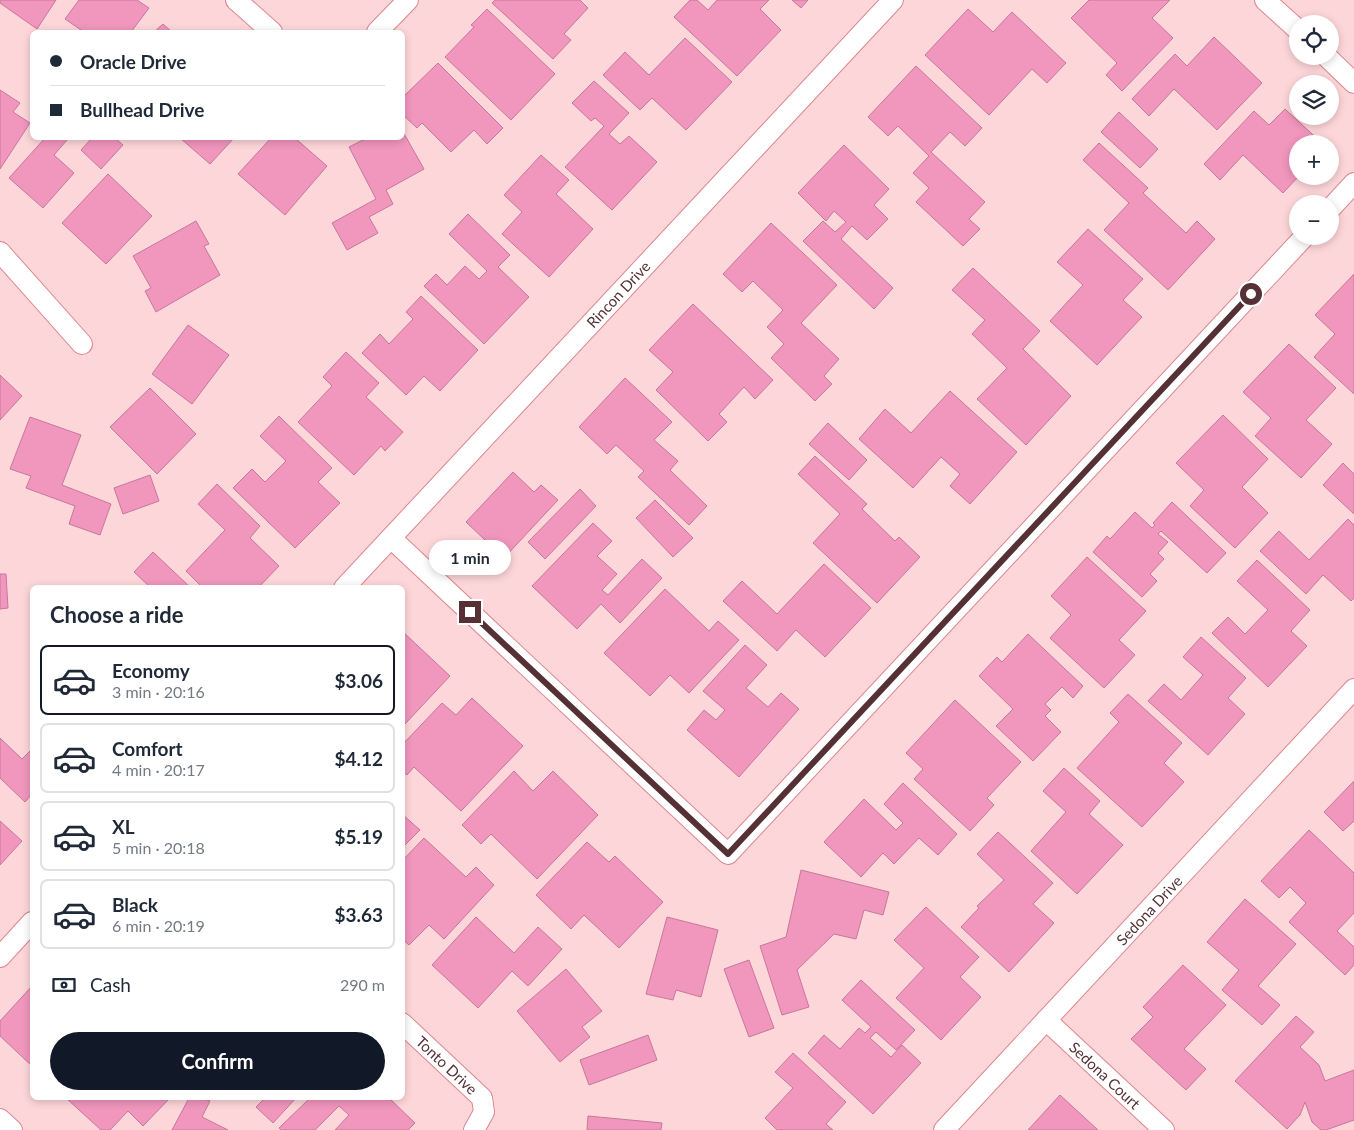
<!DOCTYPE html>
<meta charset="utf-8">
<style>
body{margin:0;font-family:Lato,sans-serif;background:#f2f2f3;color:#1f2937;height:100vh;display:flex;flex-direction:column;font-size:19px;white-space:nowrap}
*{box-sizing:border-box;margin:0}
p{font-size:16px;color:#747a83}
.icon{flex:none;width:28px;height:28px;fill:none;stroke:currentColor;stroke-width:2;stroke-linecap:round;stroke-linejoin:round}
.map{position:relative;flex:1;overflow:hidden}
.side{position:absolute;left:30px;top:585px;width:375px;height:515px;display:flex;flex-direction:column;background:#fff;border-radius:8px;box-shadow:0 2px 8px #0003}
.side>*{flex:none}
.hud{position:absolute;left:30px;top:30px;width:375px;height:110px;border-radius:8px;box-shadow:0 2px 8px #0003;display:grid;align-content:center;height:110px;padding:0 20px;background:#fff}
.tools{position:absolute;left:1289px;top:15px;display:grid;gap:10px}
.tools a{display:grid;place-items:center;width:50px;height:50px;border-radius:50%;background:#fff;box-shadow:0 2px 8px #0003;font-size:25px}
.end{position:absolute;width:22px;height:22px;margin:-11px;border:6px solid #553034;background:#fff;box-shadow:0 0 0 2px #fff}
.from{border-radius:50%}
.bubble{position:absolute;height:35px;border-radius:18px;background:#fff;box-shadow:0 2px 8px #0003;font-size:16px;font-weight:700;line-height:35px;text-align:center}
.hud b{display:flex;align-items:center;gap:18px;height:48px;font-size:19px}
.hud b+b{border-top:1px solid #e0e1e3}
.hud i{width:12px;height:12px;background:#1f2937}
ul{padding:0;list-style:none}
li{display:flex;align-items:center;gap:15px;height:70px;margin:0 10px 8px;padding:0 10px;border:2px solid #e0e1e3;border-radius:8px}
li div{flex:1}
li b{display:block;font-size:19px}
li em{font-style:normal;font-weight:700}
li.current{border-color:#111827}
li>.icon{width:45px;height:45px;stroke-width:1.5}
h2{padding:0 20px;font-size:22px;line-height:60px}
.pay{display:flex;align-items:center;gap:12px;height:55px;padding:0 20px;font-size:19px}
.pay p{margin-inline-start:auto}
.primary-button{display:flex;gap:10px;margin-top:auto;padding:10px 20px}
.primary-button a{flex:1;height:58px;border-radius:30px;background:#111827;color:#fff;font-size:20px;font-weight:700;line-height:58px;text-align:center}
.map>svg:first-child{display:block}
</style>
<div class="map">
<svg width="1354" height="1130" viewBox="0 0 1354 1130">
<rect width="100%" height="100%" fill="#fdd6d9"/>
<g fill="#f196bd" stroke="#c8779a">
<polygon points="0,0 56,0 37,29 0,3"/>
<polygon points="79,0 137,0 149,8 131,32 84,32 65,19"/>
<polygon points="495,0 580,0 588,8 564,34 571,40 553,59 492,3"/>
<polygon points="690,0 697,0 708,10 717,0 769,0 760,9 781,30 737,76 674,17"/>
<polygon points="792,0 808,0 801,8"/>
<polygon points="1089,0 1170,0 1152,18 1173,38 1122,91 1106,75 1117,63 1071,18"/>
<polygon points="487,9 555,74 511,120 445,57 474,27 471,25"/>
<polygon points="968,9 993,32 1012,12 1066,63 1047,83 1032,69 989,115 925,55"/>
<polygon points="163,24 172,32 154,32"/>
<polygon points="1214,37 1262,83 1217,130 1174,89 1149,116 1132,99 1175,54 1187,66"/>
<polygon points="685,38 732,82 686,130 652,98 640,110 603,75 625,52 649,75"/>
<polygon points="438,63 503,128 487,144 474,130 451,152 422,123 417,128 402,114 402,98"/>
<polygon points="916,66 982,128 965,146 950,132 931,152 985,202 969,219 980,229 963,246 916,202 929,188 913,173 929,156 898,126 888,136 868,117"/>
<polygon points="594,81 629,113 609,134 620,144 629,136 657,162 612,210 565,167 604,126 595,118 591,121 572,103"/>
<polygon points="0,90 20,103 13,112 30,123 0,169"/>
<polygon points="1285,109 1323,144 1298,144 1298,176 1299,176 1283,193 1243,155 1220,180 1204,164 1254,111 1269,125"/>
<polygon points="1119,112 1158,149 1140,168 1101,132"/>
<polygon points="402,130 424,169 386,190 393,204 369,217 378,233 347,250 332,223 376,199 349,147 367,138 402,138"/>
<polygon points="45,138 64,138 67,140 54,155 74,173 43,208 9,178"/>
<polygon points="92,138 115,138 123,145 101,169 81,150"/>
<polygon points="180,138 234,138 210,164"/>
<polygon points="271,138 295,138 327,166 285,215 238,174"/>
<polygon points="1099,143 1148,188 1143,193 1186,233 1197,221 1215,239 1168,290 1104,230 1129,203 1083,160"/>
<polygon points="844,145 889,189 874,205 888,219 867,240 852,226 841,239 893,288 874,309 803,241 823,221 835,232 846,222 834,211 826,221 798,193"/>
<polygon points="541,155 569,180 556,194 593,229 549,277 502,234 522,212 504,195"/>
<polygon points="108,174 152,216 106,264 62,223"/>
<polygon points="468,214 510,255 498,267 529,297 484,344 424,286 436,274 447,285 465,266 479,279 487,271 449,234"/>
<polygon points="196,221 209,244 204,246 220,275 156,312 145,291 151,288 133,256"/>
<polygon points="771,223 837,285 801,323 839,359 824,376 832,384 815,401 771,358 784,344 767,327 783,310 753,281 742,292 723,274"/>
<polygon points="1088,229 1143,279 1123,300 1142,317 1097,365 1050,321 1083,285 1057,262"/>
<polygon points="973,268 1040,331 1023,349 1071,396 1026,445 977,399 1007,368 972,334 985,320 952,290"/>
<polygon points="1354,274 1354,394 1314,357 1335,334 1315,315"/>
<polygon points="421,296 478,350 440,391 424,376 406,395 362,353 380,334 389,344 413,319 406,312"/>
<polygon points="693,304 773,380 755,399 744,387 719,414 727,422 708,441 656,390 673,372 649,350"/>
<polygon points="188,325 229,355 192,404 152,374"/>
<polygon points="1289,344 1336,388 1306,420 1332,444 1301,478 1255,436 1271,418 1243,392"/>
<polygon points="346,352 379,383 366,397 403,432 385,451 381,446 354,475 298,422 332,386 323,377"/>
<polygon points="0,375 22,396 0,420"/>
<polygon points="625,378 672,422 654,440 678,461 670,470 707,506 689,525 638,477 644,471 616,445 607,454 579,427"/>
<polygon points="150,388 196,434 157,474 110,427"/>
<polygon points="950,391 1017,452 970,504 950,486 960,474 941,457 913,488 859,439 885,409 911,433"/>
<polygon points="1223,415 1268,459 1242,487 1268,513 1235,548 1190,506 1204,490 1176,463"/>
<polygon points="279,416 332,468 318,482 340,503 295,548 233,488 252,469 265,482 286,461 260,436"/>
<polygon points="30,417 81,435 62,485 111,504 100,535 69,524 75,506 26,488 31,476 10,469"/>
<polygon points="828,423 867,460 849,480 809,444"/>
<polygon points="815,456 867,504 862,509 895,541 899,537 920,557 877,603 813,543 840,514 798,474"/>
<polygon points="1343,463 1354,474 1354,514 1323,485"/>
<polygon points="513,472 534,492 541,485 558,500 504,558 466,522"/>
<polygon points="150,475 159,501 123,514 114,488"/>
<polygon points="217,484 260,526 250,538 279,566 258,588 203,588 186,571 225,530 198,504"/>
<polygon points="580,489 596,506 545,559 528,542"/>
<polygon points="655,500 693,538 673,557 636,518"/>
<polygon points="1172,502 1226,553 1207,573 1161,531 1158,534 1168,542 1158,553 1164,559 1150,574 1157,581 1142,597 1093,552 1107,536 1110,539 1135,512 1152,528 1155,525 1153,523"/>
<polygon points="1348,519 1354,525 1354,598 1351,601 1323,575 1306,594 1260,551 1279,531 1309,560"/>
<polygon points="593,523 612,541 597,556 617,574 602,590 608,595 642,559 662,578 620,623 601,604 577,629 532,586"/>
<polygon points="153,552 191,588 151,588 134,572"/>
<polygon points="1087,557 1146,611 1119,640 1135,655 1104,688 1050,638 1071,615 1051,596"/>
<polygon points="1257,560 1310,610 1291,631 1307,646 1268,687 1212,633 1228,617 1245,634 1268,610 1237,581"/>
<polygon points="824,564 871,608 825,657 796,630 777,651 723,601 742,581 777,614"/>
<polygon points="0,574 6,574 8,608 0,609"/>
<polygon points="665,589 709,631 718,621 739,640 689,693 670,675 650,696 604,653"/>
<polygon points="402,631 450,676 405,724 402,722"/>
<polygon points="1028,634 1083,686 1073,698 1062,687 1045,704 1051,710 1045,716 1061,732 1033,761 996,726 1013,709 979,676 997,657 1002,662"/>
<polygon points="1201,637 1246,678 1228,698 1245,714 1208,755 1148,701 1164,684 1181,700 1203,675 1183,657"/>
<polygon points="745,645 767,665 746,688 768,707 781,693 799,709 739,777 687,730 704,710 716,720 725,710 703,691"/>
<polygon points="1128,694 1182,743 1164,763 1184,782 1142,827 1077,768 1119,722 1110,713"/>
<polygon points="472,698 523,746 461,811 414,767 407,775 402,771 402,745 442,703 456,715"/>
<polygon points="955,700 1021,762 987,798 994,805 970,831 914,779 923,769 906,753"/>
<polygon points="0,738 22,759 32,749 32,794 25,802 0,778"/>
<polygon points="1064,768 1100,801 1089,814 1123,845 1077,894 1031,851 1066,812 1043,791"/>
<polygon points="514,771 533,791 553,771 598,815 537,879 491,834 481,844 462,825"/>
<polygon points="1354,781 1354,821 1343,831 1324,812"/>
<polygon points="903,783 957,834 938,855 919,838 894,864 883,853 861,877 824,842 864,799 896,830 903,823 884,804"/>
<polygon points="402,814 420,830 402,848"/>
<polygon points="0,821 22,841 0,865"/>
<polygon points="1309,830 1354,873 1354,913 1337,931 1354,947 1354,965 1345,975 1289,922 1306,903 1290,887 1279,898 1261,881"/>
<polygon points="998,832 1053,883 1033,904 1054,923 1009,972 961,927 979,908 977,906 1004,880 977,854"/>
<polygon points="424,838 466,877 476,867 494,885 444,939 429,925 409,945 402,939 402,861"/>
<polygon points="587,842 609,862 615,856 663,902 619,948 584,915 571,929 536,895"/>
<polygon points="801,870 889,892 883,915 864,910 856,939 834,934 797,970 809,1007 782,1015 760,946 786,937"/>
<polygon points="1245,899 1296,944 1258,986 1280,1005 1262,1025 1222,990 1239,970 1207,942"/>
<polygon points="926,907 979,957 960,977 981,997 941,1040 896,998 924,968 894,940"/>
<polygon points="476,917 514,953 538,927 562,949 528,986 512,971 478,1008 432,965"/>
<polygon points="667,917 718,930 701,997 676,990 673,1000 646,994"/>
<polygon points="749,960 774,1028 749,1037 724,969"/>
<polygon points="1183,965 1226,1005 1184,1049 1206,1069 1186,1090 1131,1039 1153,1017 1143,1007"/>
<polygon points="566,969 602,1011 582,1027 590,1037 560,1062 517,1011"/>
<polygon points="861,980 915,1030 896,1050 876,1032 870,1038 891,1057 902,1045 921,1063 873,1114 808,1053 824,1035 840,1049 859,1028 865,1033 871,1027 842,1000"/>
<polygon points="32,986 32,1066 0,1036 0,1021"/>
<polygon points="1296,1016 1314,1032 1300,1047 1319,1065 1325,1081 1354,1070 1354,1120 1326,1130 1321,1130 1312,1122 1305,1102 1300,1115 1287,1129 1235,1081"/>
<polygon points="648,1035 657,1060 589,1085 580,1060"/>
<polygon points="793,1053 846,1102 826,1124 833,1130 777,1130 765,1118 793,1088 775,1072"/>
<polygon points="1060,1095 1098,1130 1028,1130"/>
<polygon points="66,1098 170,1098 143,1126 128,1111 110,1130 101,1130"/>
<polygon points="189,1098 202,1098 210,1101 202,1117 228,1130 172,1130"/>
<polygon points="265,1098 296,1098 273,1123 256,1107"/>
<polygon points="310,1098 389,1098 415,1123 408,1130 335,1130 349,1115 339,1106 315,1130 281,1130 279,1128"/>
<polygon points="588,1116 662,1123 661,1130 587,1130"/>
</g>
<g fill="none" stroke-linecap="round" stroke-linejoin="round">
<defs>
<g id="street">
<polyline points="236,0 272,32"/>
<polyline points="1265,0 1298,30"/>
<polyline points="377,32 408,0"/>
<polyline points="1326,56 1354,83"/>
<polyline points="1330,209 1354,183"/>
<polyline points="0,252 82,344"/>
<polyline points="391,538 728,854 1305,236"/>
<polyline points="344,588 893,0"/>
<polyline points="0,957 32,922"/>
<polyline points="1046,1020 1164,1130"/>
<polyline points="402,1023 482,1098 484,1112 474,1130"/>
<polyline points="0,1119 12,1130"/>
<polyline points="944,1130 1354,689"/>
</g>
</defs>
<use href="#street" stroke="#de868f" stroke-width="22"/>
<use href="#street" stroke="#fff" stroke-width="20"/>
</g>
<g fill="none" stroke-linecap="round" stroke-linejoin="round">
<polyline stroke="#553034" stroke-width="6" points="470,612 728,854 1251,294"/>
</g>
<g text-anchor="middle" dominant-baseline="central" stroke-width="4.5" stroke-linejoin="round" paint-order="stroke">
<g font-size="15" fill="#553034" stroke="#fff">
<text transform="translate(618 294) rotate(-47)">Rincon Drive</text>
<text transform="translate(1149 910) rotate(-47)">Sedona Drive</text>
<text transform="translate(447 1065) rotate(43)">Tonto Drive</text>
<text transform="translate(1105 1075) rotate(43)">Sedona Court</text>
</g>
</g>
</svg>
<div class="tools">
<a><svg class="icon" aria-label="locate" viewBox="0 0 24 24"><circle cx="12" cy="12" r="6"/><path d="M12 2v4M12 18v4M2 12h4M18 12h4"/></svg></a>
<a><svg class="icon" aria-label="layers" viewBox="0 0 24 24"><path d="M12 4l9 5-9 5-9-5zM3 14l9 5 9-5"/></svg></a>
<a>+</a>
<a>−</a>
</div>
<i class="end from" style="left:1251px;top:294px"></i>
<i class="end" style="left:470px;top:612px"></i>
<div class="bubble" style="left:429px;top:540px;width:82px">1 min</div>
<div class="hud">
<b><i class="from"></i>Oracle Drive</b>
<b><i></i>Bullhead Drive</b>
</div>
<section class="side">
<h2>Choose a ride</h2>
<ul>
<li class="current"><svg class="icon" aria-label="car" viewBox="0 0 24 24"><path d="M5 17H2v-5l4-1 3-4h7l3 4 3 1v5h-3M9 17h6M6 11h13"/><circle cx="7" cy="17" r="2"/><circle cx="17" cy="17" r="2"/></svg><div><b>Economy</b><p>3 min · 20:16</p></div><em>$3.06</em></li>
<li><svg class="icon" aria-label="car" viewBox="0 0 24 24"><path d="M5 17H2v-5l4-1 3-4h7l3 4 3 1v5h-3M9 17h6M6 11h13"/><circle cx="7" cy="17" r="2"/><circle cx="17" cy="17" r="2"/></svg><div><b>Comfort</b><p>4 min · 20:17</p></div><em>$4.12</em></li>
<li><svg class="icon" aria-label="car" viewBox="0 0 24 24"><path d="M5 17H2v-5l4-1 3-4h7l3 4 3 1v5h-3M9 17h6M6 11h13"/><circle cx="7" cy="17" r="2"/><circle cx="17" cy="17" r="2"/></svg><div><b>XL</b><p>5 min · 20:18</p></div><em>$5.19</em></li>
<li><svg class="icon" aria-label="car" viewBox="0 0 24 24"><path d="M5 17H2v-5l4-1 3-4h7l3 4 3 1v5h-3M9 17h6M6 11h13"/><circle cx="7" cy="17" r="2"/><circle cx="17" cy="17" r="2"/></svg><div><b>Black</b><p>6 min · 20:19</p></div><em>$3.63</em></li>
</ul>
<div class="pay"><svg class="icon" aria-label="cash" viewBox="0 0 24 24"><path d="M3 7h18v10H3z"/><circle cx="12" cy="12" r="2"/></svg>Cash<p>290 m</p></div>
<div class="primary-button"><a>Confirm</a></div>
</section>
</div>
